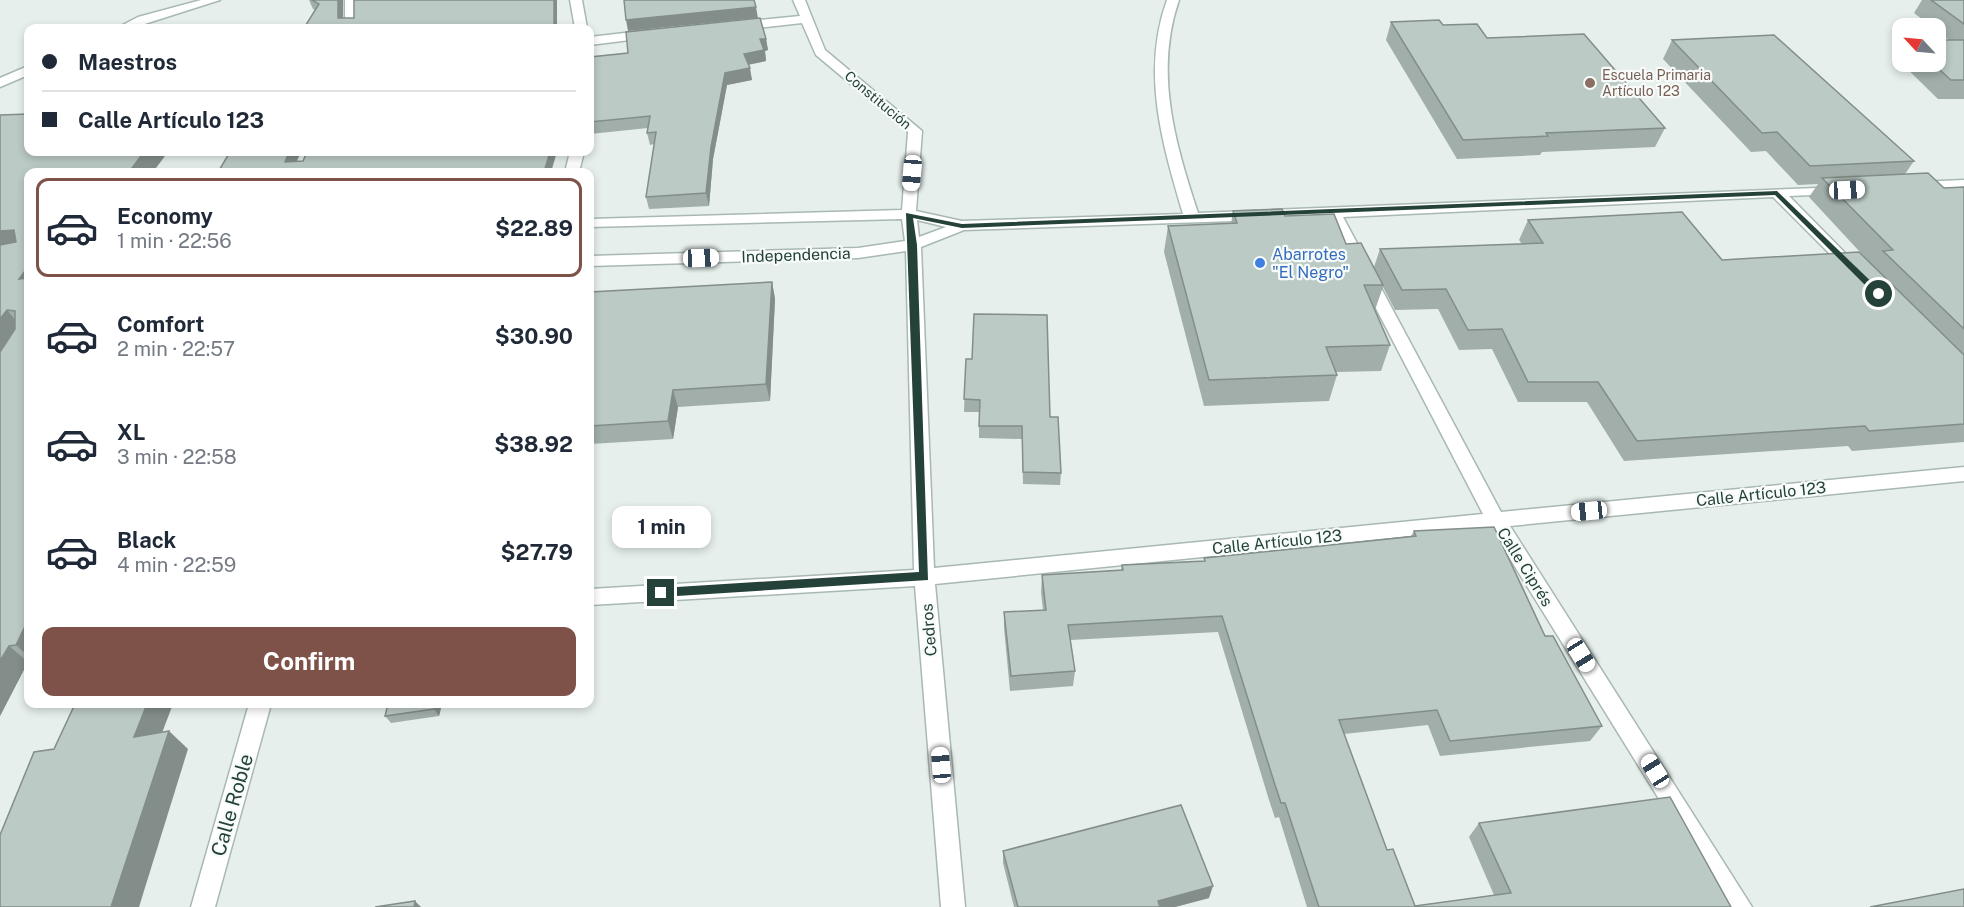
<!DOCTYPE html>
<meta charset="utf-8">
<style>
body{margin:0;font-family:"Public Sans",sans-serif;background:#f6f6f7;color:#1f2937;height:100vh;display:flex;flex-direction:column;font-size:22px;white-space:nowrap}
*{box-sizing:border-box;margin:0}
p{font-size:20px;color:#747a83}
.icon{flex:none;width:33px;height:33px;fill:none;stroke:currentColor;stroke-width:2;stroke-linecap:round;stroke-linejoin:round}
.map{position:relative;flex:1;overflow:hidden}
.details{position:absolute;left:24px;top:168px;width:570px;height:540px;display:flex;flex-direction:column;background:#fff;border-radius:12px;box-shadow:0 3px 9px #0003}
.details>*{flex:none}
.banner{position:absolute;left:24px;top:24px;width:570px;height:132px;border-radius:12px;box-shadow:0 3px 9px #0003;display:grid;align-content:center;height:132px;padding:0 18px;background:#fff}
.needle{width:39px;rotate:296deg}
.tools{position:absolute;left:1892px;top:18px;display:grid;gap:12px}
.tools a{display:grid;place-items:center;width:54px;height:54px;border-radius:12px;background:#fff;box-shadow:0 3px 9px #0003;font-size:30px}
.end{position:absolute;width:27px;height:27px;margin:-14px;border:8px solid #24423a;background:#fff;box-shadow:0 0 0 3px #fff}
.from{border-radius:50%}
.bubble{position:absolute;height:42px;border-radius:12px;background:#fff;box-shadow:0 3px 9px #0003;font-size:20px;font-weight:700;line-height:42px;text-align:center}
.car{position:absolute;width:18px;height:36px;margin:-18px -9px;border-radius:8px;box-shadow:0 0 4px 2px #0007;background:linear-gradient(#fff 24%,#345 0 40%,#fff 0 76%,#345 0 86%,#fff 0)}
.banner b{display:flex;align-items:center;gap:21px;height:57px;font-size:22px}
.banner b+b{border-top:2px solid #e0e1e3}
.banner i{width:15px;height:15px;background:#1f2937}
ul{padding:10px 0 0;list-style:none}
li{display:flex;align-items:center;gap:18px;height:99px;margin:0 12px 9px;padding:0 6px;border:3px solid transparent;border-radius:12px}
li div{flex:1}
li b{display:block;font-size:22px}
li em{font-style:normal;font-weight:700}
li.on{border-color:#7f5249}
li>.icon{width:54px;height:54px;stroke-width:1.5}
.button{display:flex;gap:12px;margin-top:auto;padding:12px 18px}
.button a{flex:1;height:69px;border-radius:12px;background:#7f5249;color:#fff;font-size:24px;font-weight:700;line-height:69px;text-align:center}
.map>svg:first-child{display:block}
</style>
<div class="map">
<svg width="1964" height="907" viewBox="0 0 1964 907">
<rect width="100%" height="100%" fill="#e6efeb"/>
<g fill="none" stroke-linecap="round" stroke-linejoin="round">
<defs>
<g id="minor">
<polygon points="201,0 220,0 132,28 117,28 138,17"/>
<rect x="345" y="0" width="12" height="28"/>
<polygon points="570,0 582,0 587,28 575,28"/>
<path d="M793,0H805L825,50L922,131L916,211L962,221L1183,214C1162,143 1141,72 1167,0H1179C1154,72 1175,143 1198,213L1841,187V193L1836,194L1789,196L1859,267L1862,270L1859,273H1849L1773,197L1343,217L1501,512L1964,467V481L1510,526L1752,907H1726L1491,528L935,584L965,907H941L915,586L590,605V589L914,570L906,251L858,258L590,266V256L858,248L905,241L902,219L590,227V219L902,210L908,132L816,55L802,23L738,30L732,26L738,22L800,16ZM1329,218L1483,514L934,568L921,247L964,230ZM917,220L946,227L919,237Z"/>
<polygon points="650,30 654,31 654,37 590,45 590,37"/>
<polygon points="28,66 28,75 0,87 0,78"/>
<polygon points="570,152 584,152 579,172 565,172"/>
<polygon points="1964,180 1964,188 1918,190 1911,186 1918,182"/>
<polygon points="249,704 271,704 215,907 191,907"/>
</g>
</defs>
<use href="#minor" stroke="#a8b8b2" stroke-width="3"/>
<use href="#minor" fill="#fff" fill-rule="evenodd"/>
</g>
<g fill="#a1aea9">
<polygon points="309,0 343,0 343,18 354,18 354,0 557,0 557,28 304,28 315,10 313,9"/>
<polygon points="1922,0 1964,0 1964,99 1938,99 1896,58 1902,49 1902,62 1935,62 1949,40 1914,13"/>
<polygon points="1391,22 1443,25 1487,38 1665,128 1655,147 1542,152 1540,155 1457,159 1386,40"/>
<polygon points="766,39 768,50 765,51 766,61 748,65 752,80 727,85 713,159 709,206 649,209 646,197 654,144 650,145 647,133 648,128 590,134 590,57"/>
<polygon points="1672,40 1914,161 1905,174 1944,188 1964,187 1964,442 1852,451 1848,446 1624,461 1587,402 1518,402 1492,349 1459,350 1438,309 1395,310 1383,287 1375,310 1390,345 1381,371 1336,372 1337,375 1329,401 1204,406 1164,252 1168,226 1231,224 1233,211 1285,216 1346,244 1374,267 1380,249 1522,244 1519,240 1528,220 1722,260 1872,265 1809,197 1818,184 1798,185 1766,151 1751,152 1663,59"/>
<polygon points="0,115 28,172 28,662 0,716"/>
<polygon points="772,282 775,299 770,401 678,407 673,439 590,444 590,292"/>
<polygon points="966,359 1050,417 1061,473 1060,485 1023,484 1022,439 979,438 979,412 964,412"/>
<polygon points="1414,531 1545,636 1602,726 1590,741 1440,756 1428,725 1344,734 1387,850 1415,906 1494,895 1469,837 1479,823 1731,907 1307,907 1279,817 1275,818 1269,800 1218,632 1070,640 1075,671 1073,686 1010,691 1004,628 1004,612 1043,610 1041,592 1042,575 1121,570 1122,565 1204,561 1204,558 1411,536"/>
<polygon points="442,704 439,716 391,723 385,716"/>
<polygon points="1003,851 1209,898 1175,907 1014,907 1003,863"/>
</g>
<g fill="#838d89">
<polygon points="338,0 343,0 343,28 338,18"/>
<rect x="554" y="0" width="3" height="28"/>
<polygon points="756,7 758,18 628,31 626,20"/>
<polygon points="760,39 766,39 768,50 765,51 766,61 746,65 744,54"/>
<polygon points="750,68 752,80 727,85 713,159 709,206 706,193 711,147 725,73"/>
<polygon points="144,152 168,152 153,172 129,172"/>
<polygon points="289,152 301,152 292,172 285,162"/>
<polygon points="550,152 557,152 551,172 544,172"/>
<polygon points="14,230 28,248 0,251 0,231"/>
<polygon points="28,267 28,291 19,279"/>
<polygon points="772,282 775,299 770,401 766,384"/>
<polygon points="7,310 22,328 0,361 0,319"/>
<polygon points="673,390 678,407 673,439 668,421"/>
<polygon points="28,620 28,656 16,645"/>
<polygon points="9,646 28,662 0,716 0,661"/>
<polygon points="147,704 173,704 154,754 134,737"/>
<polygon points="435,704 442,704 439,716 434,709"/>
<polygon points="169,731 188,749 139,907 111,907"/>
<polygon points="1213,886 1209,898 1175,907 1156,907 1158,901"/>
<polygon points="415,901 421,907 414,907"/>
</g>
<g fill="#bbcac4" stroke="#838d89" stroke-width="1.5">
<polygon points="312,0 338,0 338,18 354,18 354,0 554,0 554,28 304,28 319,4"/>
<polygon points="624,0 754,0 756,7 626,20"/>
<polygon points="1931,0 1964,0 1964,24"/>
<polygon points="760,18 766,39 760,39 764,50 744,54 750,68 725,73 711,147 706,193 646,197 656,132 647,133 650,116 590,122 590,57 628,53 626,32"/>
<polygon points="1439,20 1443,25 1477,24 1487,38 1584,34 1665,128 1546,133 1548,136 1463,140 1391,22"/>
<polygon points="1774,35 1914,161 1810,166 1777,132 1762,133 1672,40"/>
<polygon points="1935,40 1964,40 1964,80 1951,80 1931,62 1935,62"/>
<polygon points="28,114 28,152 144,152 129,172 28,172 28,267 19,279 28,278 28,620 16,645 9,646 0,661 0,352 15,329 15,311 7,310 0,319 0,245 16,242 14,230 0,231 0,115"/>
<polygon points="230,152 289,152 285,162 303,161 307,152 550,152 544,172 218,172"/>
<polygon points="1928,173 1944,188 1964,187 1964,329 1883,251 1893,250 1822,178"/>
<polygon points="1282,209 1285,216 1334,214 1346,244 1361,243 1383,285 1364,285 1390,345 1326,347 1337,375 1209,380 1168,226 1237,223 1233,211"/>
<polygon points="1682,212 1722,260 1859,252 1964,355 1964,424 1869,431 1865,426 1637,441 1598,382 1528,382 1502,329 1468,330 1446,289 1402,290 1380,249 1543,243 1528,220"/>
<polygon points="772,282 766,384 673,390 668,421 590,426 590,292"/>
<polygon points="974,314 1047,315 1050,417 1058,417 1061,473 1023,472 1022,426 979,426 980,400 964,399 966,359 972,359"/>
<polygon points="1494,527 1545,636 1553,636 1602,726 1450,741 1437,710 1339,720 1387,850 1393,849 1415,906 1511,893 1479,823 1670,797 1731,907 1319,907 1285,803 1281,803 1275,785 1222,616 1068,625 1075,671 1011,676 1004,612 1046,610 1042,575 1123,570 1122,565 1205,561 1204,558 1416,536 1414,531"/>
<polygon points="75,704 147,704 134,737 169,731 111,907 0,907 0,835 34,752 54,749"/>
<polygon points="388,704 435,704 434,709 385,716"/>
<polygon points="1181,805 1213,886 1158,901 1160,907 1018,907 1003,851"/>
<polygon points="1964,889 1964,907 1870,907"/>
<polygon points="415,901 414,907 375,907"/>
</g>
<polygon fill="#24423a" points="1777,191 1882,292 1882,296 1876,296 1775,195 962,228 913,218 917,245 928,580 661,597 656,593 661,588 919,572 906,213 962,224"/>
<circle fill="#8d6e63" stroke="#f7fbf9" stroke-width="2" cx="1590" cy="83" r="6"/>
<circle fill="#3f7fe0" stroke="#f7fbf9" stroke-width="2" cx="1260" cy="263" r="6"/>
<g text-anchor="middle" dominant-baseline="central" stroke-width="4.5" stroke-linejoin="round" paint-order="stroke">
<g font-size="14" fill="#785e54" stroke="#f7fbf9" text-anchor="start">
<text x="1602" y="75">Escuela Primaria<tspan x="1602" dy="16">Artículo 123</tspan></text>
</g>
<g font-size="14" fill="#24423a" stroke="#f7fbf9">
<text transform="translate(878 100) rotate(40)">Constitución</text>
</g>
<g font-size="16" fill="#366cbe" stroke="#f7fbf9" text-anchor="start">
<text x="1272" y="254">Abarrotes<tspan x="1272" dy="18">"El Negro"</tspan></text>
</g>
<g font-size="16" fill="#24423a" stroke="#f7fbf9">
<text transform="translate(796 255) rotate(-2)">Independencia</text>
<text transform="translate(1761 494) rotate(-6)">Calle Artículo 123</text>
<text transform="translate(1277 542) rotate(-6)">Calle Artículo 123</text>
<text transform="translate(1525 567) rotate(58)">Calle Ciprés</text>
<text transform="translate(929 630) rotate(-95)">Cedros</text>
</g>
<g font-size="20" fill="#24423a" stroke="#f7fbf9">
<text transform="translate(232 805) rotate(-74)">Calle Roble</text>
</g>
</g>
</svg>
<div class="tools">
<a><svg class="needle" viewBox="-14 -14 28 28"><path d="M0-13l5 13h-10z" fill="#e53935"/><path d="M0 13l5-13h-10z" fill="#747a83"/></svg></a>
</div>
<i class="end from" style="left:1879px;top:294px"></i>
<i class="end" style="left:661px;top:593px"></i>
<div class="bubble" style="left:612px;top:506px;width:99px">1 min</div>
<i class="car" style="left:912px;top:173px;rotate:185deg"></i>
<i class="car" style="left:1847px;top:190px;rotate:87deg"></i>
<i class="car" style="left:701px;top:258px;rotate:88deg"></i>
<i class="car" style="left:1589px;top:511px;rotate:264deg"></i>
<i class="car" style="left:1581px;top:655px;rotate:148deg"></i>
<i class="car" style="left:941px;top:765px;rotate:355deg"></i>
<i class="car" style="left:1655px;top:771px;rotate:328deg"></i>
<div class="banner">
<b><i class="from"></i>Maestros</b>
<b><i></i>Calle Artículo 123</b>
</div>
<section class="details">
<ul>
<li class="on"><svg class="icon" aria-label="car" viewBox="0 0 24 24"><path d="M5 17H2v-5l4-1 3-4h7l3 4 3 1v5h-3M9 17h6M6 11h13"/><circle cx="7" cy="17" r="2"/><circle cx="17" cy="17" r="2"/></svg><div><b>Economy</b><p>1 min · 22:56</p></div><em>$22.89</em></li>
<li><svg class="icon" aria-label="car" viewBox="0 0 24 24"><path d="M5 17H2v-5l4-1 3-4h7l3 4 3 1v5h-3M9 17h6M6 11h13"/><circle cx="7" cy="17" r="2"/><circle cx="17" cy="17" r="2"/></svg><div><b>Comfort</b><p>2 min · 22:57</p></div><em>$30.90</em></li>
<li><svg class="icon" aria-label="car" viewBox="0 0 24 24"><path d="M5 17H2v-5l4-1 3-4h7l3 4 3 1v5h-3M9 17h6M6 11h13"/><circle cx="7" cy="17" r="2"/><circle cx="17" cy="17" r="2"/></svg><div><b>XL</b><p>3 min · 22:58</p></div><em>$38.92</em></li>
<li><svg class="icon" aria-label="car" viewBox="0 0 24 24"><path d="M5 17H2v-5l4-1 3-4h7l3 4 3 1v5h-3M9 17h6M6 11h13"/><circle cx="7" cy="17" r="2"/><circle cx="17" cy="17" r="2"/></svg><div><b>Black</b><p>4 min · 22:59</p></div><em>$27.79</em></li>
</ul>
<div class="button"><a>Confirm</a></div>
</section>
</div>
